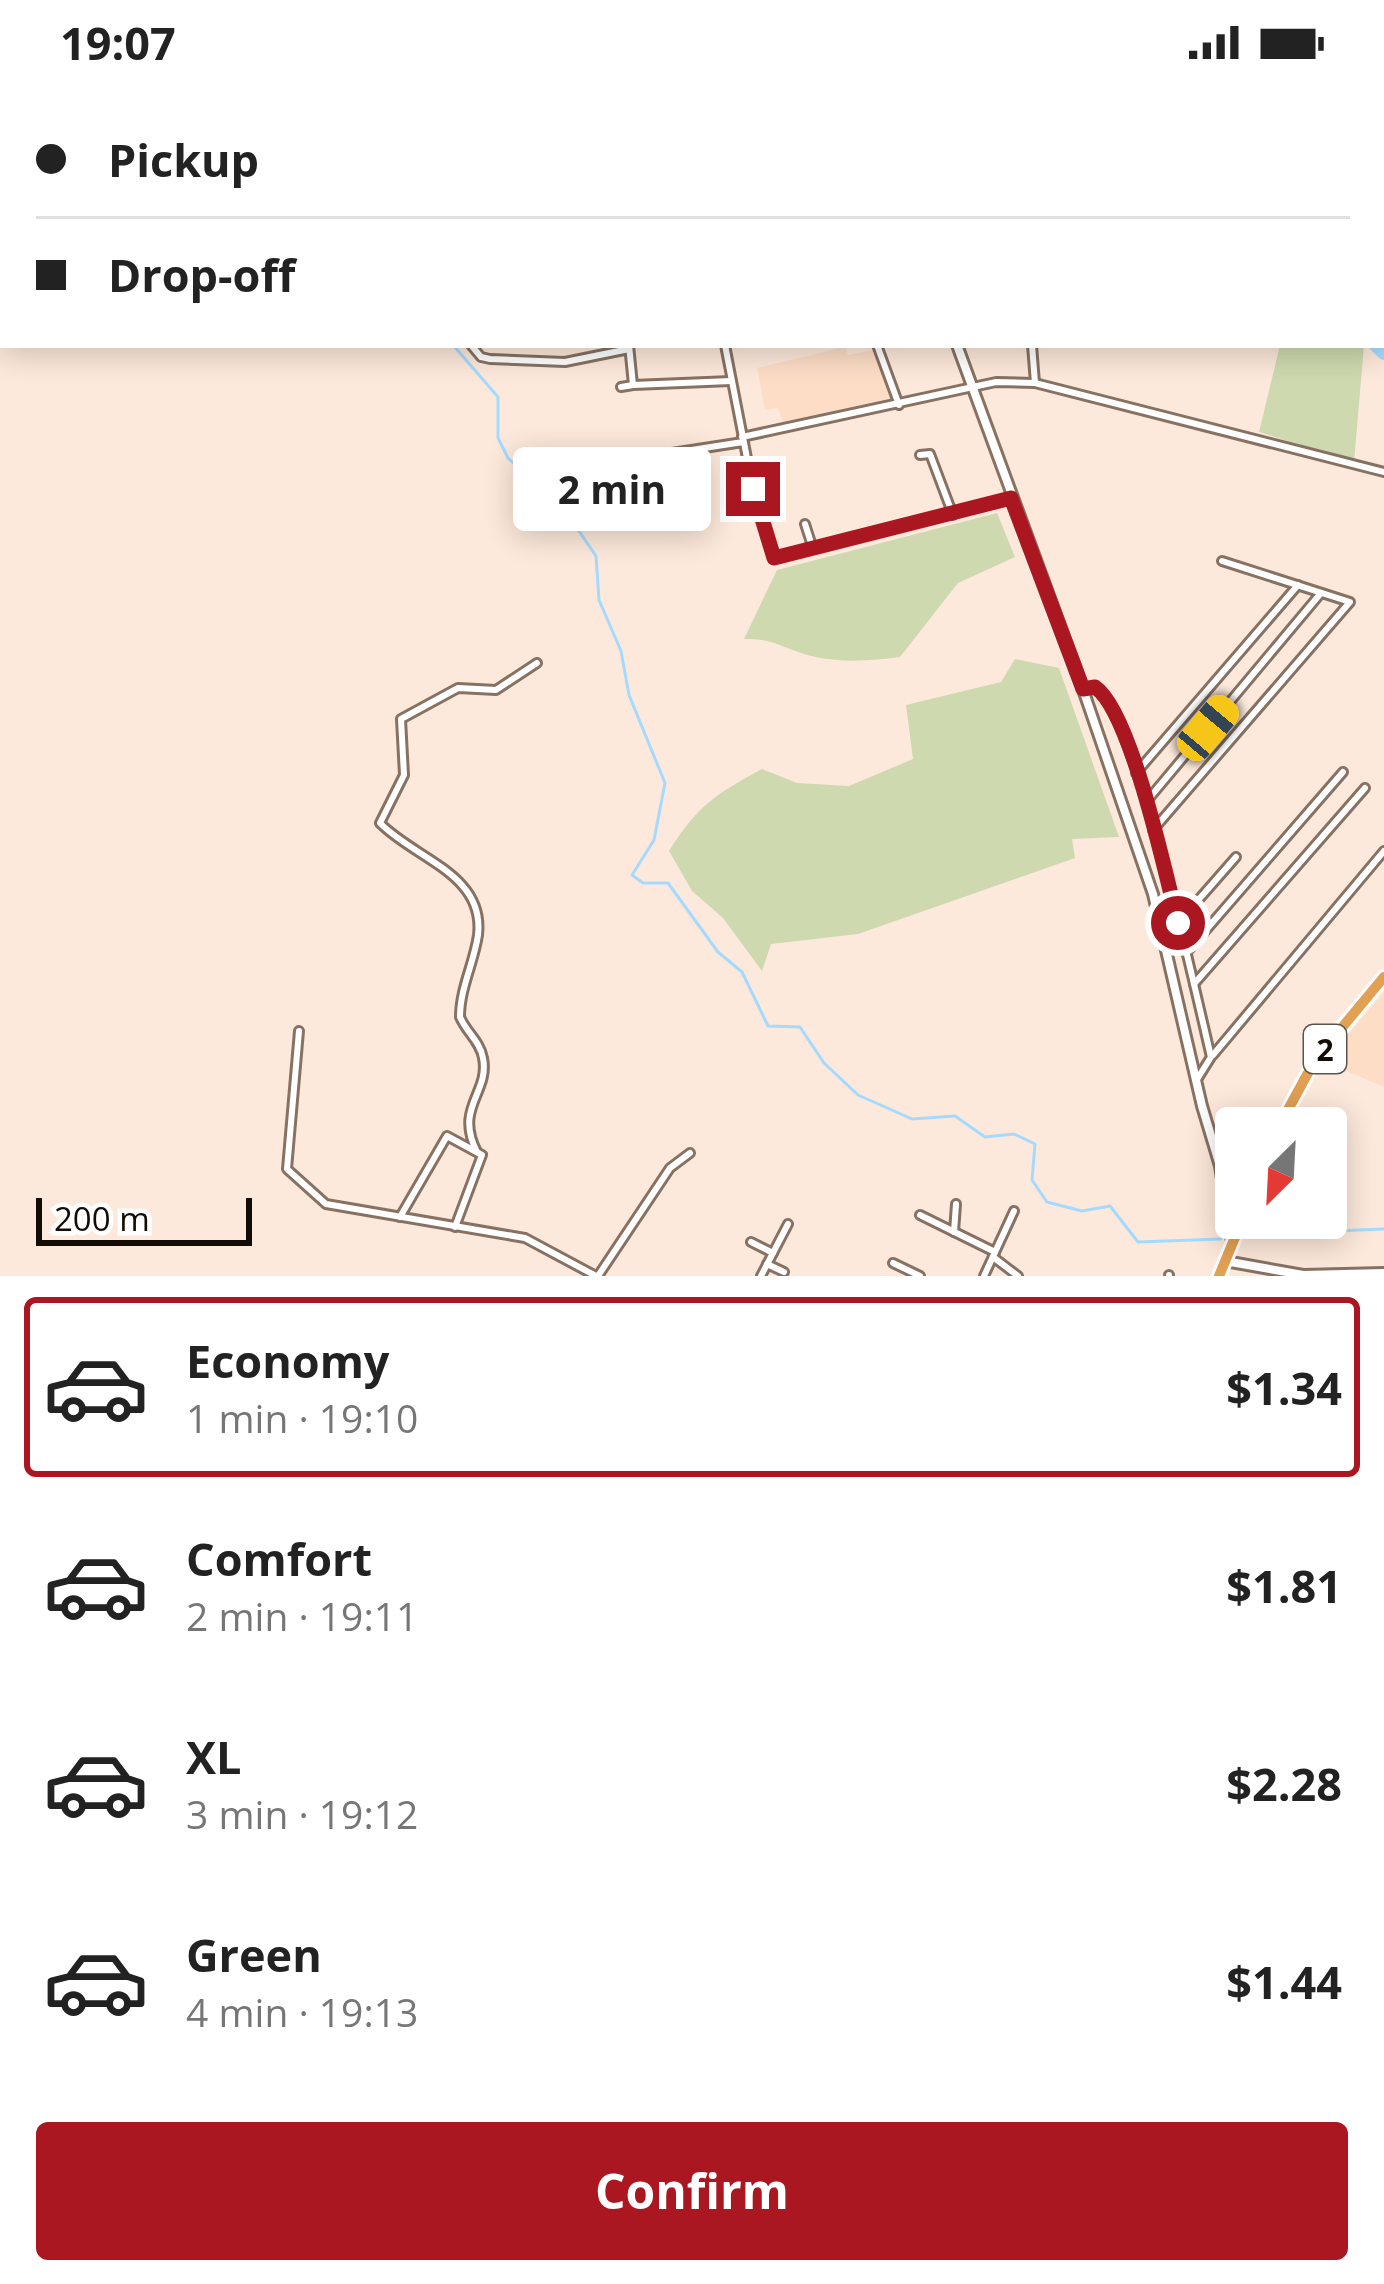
<!DOCTYPE html>
<meta charset="utf-8">
<style>
body{margin:0;font-family:"Open Sans",sans-serif;background:#f6f6f6;color:#222;height:100vh;display:flex;flex-direction:column;font-size:45px;white-space:nowrap}
*{box-sizing:border-box;margin:0}
p{font-size:39px;color:#767676}
.icon{flex:none;width:66px;height:66px;fill:none;stroke:currentColor;stroke-width:2;stroke-linecap:round;stroke-linejoin:round}
.map{position:relative;height:1192px;overflow:hidden}
.details{display:flex;flex-direction:column;background:#fff;flex:1}
.details>*{flex:none}
.guide{position:absolute;left:0px;top:0px;width:1386px;height:264px;box-shadow:0 6px 30px #0003;display:grid;align-content:center;height:264px;padding:0 36px;background:#fff}
.needle{width:78px;rotate:204deg}
.controls{position:absolute;left:1215px;top:1023px;display:grid;gap:24px}
.controls a{display:grid;place-items:center;width:132px;height:132px;border-radius:12px;background:#fff;box-shadow:0 6px 30px #0003;font-size:60px}
.scale{position:absolute;left:36px;bottom:30px;width:216px;box-sizing:border-box;padding-left:12px;border:6px solid #130b06;border-top:0;font-size:33px;line-height:42px;white-space:nowrap;color:#130b06;-webkit-text-stroke:9px #fff;paint-order:stroke}
.end{position:absolute;width:54px;height:54px;margin:-27px;border:15px solid #ab1721;background:#fff;box-shadow:0 0 0 6px #fff}
.from{border-radius:50%}
.bubble{position:absolute;height:84px;border-radius:12px;background:#fff;box-shadow:0 6px 30px #0003;font-size:39px;font-weight:700;line-height:84px;text-align:center}
.car{position:absolute;width:36px;height:72px;margin:-36px -18px;border-radius:15px;box-shadow:0 0 9px 3px #0007;background:linear-gradient(#f5c518 24%,#345 0 40%,#f5c518 0 76%,#345 0 86%,#f5c518 0)}
.guide b{display:flex;align-items:center;gap:42px;height:114px;font-size:45px}
.guide b+b{border-top:3px solid #e0e0e0}
.guide i{width:30px;height:30px;background:#222}
ul{padding:21px 0 0;list-style:none}
li{display:flex;align-items:center;gap:36px;height:180px;margin:0 24px 18px;padding:0 12px;border:6px solid transparent;border-radius:12px}
li div{flex:1}
li b{display:block;font-size:45px}
li em{font-style:normal;font-weight:700}
li.current{border-color:#ab1721}
li>.icon{width:108px;height:108px;stroke-width:1.5}
.cta{display:flex;gap:24px;margin-top:auto;padding:24px 36px}
.cta a{flex:1;height:138px;border-radius:12px;background:#ab1721;color:#fff;font-size:48px;font-weight:700;line-height:138px;text-align:center}
.status{display:flex;justify-content:space-between;align-items:center;height:84px;padding:0 60px;background:#fff;direction:ltr}
.status svg{height:33px;fill:currentColor}
.map>svg:first-child{display:block}
</style>
<div class="status"><b>19:07</b><svg viewBox="0 0 49 12"><path d="M0 12V9h3v3zM5 12V6h3v6zM10 12V3h3v9zM15 12V0h3v12zM26 1h20v11H26zM47 4h2v5h-2z"/></svg></div>
<div class="map">
<svg width="1384" height="1192" viewBox="0 0 1384 1192">
<rect width="100%" height="100%" fill="#fde9db"/>
<g fill="#fdddc6">
<polygon points="845,263 848,271 873,266 892,317 784,342 778,324 765,326 757,284"/>
<polygon points="1384,908 1384,1003 1325,978"/>
</g>
<g fill="#ced9af">
<polygon points="1280,261 1364,261 1354,378 1259,348"/>
<path d="M997,429L1015,473L958,499L900,573C871,577 840,579 811,572C783,565 774,554 744,555L777,486Z"/>
<path d="M1015,575L1059,584L1119,753L1072,755L1075,774L858,850L771,860L762,887L723,834L692,807L669,767C698,721 716,710 762,685L797,699L849,702L913,675L906,621L1001,598Z"/>
</g>
<g fill="none" stroke-linecap="round" stroke-linejoin="round">
<g stroke="#a5daff" stroke-width="3">
<polyline points="271,3 271,0"/>
<polyline points="453,261 498,313 498,354 508,374 566,428 596,472 599,516 621,567 629,611 665,699 654,756 632,791 643,799 668,799 718,868 742,888 768,942 800,943 824,979 858,1011 912,1035 955,1032 985,1053 1014,1050 1035,1060 1032,1096 1047,1118 1082,1127 1110,1122 1138,1158 1221,1155"/>
<polyline points="1257,1150 1384,1145"/>
</g>
<g stroke="#a5daff" stroke-width="14">
<polyline points="839,0 844,3"/>
<polyline points="1376,261 1384,269"/>
</g>
<defs>
<g id="minor">
<polyline points="157,0 157,3"/>
<polyline points="991,0 998,3"/>
<polyline points="497,3 499,0"/>
<polyline points="573,3 574,0"/>
<polyline points="615,3 616,0"/>
<polyline points="644,3 645,0"/>
<polyline points="689,3 690,0"/>
<polyline points="1383,222 1384,223"/>
<polyline points="471,261 481,273 490,275 565,278 629,265"/>
<polyline points="629,261 633,301 731,297"/>
<polyline points="725,261 753,405 774,474 1011,414"/>
<polyline points="877,261 899,321"/>
<polyline points="1032,261 1035,299"/>
<polyline points="621,303 633,301"/>
<polyline points="742,353 996,298 1035,299 1384,388"/>
<polyline points="920,371 930,370 953,431"/>
<polyline points="646,373 743,358"/>
<polyline points="805,440 813,465"/>
<path d="M1083,605L1095,603C1136,632 1196,910 1211,973L1196,997"/>
<polyline points="1136,689 1298,501"/>
<polyline points="1146,718 1321,509"/>
<polyline points="1153,746 1350,518 1222,477"/>
<polyline points="1179,838 1236,773"/>
<polyline points="1186,869 1343,688"/>
<polyline points="1194,900 1365,704"/>
<polyline points="299,947 287,1085 326,1120 525,1154 596,1192"/>
<polyline points="1213,971 1384,767"/>
<path d="M477,1068C454,1023 490,1009 483,974C480,957 466,948 460,933C460,904 474,879 478,851C485,790 415,775 380,739L404,691L401,635L458,604L496,606L537,579"/>
<polyline points="920,1131 995,1168"/>
<polyline points="400,1133 447,1052 482,1071 455,1143"/>
<polyline points="954,1148 956,1120"/>
<polyline points="751,1158 773,1169"/>
<polyline points="993,1173 1018,1192"/>
<polyline points="893,1179 920,1192"/>
<polyline points="767,1180 784,1188"/>
<polyline points="598,1192 670,1084 690,1069"/>
<polyline points="761,1192 788,1140"/>
<polyline points="984,1192 1014,1127"/>
<polyline points="1169,1192 1169,1191"/>
</g>
<g id="tertiary">
<polyline points="468,0 475,3"/>
<polyline points="898,3 899,0"/>
<polyline points="957,261 1076,585 1153,810 1202,1022 1220,1082 1232,1158"/>
<polyline points="1225,1177 1303,1191 1384,1189"/>
</g>
<g id="trunk">
<polyline points="1278,1044 1315,976 1384,893"/>
<polyline points="1219,1192 1243,1134"/>
</g>
</defs>
<use href="#minor" stroke="#877162" stroke-width="12"/>
<use href="#tertiary" stroke="#877162" stroke-width="14"/>
<use href="#trunk" stroke="#fff" stroke-width="16"/>
<use href="#minor" stroke="#fff" stroke-width="6"/>
<use href="#tertiary" stroke="#fff" stroke-width="8"/>
<use href="#trunk" stroke="#e2a053" stroke-width="10"/>
</g>
<g fill="none" stroke-linecap="round" stroke-linejoin="round">
<path stroke="#ab1721" stroke-width="15" d="M753,405L774,474L1011,414L1083,605L1095,603C1131,627 1166,792 1178,839"/>
</g>
<g text-anchor="middle" dominant-baseline="central" stroke-width="9" stroke-linejoin="round" paint-order="stroke">
<rect fill="#fff" stroke="#5a5451" stroke-width="3" x="1304" y="941" width="42" height="48" rx="9"/>
<g font-size="30" font-weight="bold" fill="#130b06">
<text x="1325" y="965">2</text>
</g>
</g>
</svg>
<div class="controls">
<a><svg class="needle" viewBox="-14 -14 28 28"><path d="M0-13l5 13h-10z" fill="#e53935"/><path d="M0 13l5-13h-10z" fill="#767676"/></svg></a>
</div>
<div class="scale">200 m</div>
<i class="end from" style="left:1178px;top:839px"></i>
<i class="end" style="left:753px;top:405px"></i>
<div class="bubble" style="left:513px;top:363px;width:198px">2 min</div>
<i class="car" style="left:1208px;top:644px;rotate:40deg"></i>
<div class="guide">
<b><i class="from"></i>Pickup</b>
<b><i></i>Drop-off</b>
</div>
</div>
<section class="details">
<ul>
<li class="current"><svg class="icon" aria-label="car" viewBox="0 0 24 24"><path d="M5 17H2v-5l4-1 3-4h7l3 4 3 1v5h-3M9 17h6M6 11h13"/><circle cx="7" cy="17" r="2"/><circle cx="17" cy="17" r="2"/></svg><div><b>Economy</b><p>1 min · 19:10</p></div><em>$1.34</em></li>
<li><svg class="icon" aria-label="car" viewBox="0 0 24 24"><path d="M5 17H2v-5l4-1 3-4h7l3 4 3 1v5h-3M9 17h6M6 11h13"/><circle cx="7" cy="17" r="2"/><circle cx="17" cy="17" r="2"/></svg><div><b>Comfort</b><p>2 min · 19:11</p></div><em>$1.81</em></li>
<li><svg class="icon" aria-label="car" viewBox="0 0 24 24"><path d="M5 17H2v-5l4-1 3-4h7l3 4 3 1v5h-3M9 17h6M6 11h13"/><circle cx="7" cy="17" r="2"/><circle cx="17" cy="17" r="2"/></svg><div><b>XL</b><p>3 min · 19:12</p></div><em>$2.28</em></li>
<li><svg class="icon" aria-label="car" viewBox="0 0 24 24"><path d="M5 17H2v-5l4-1 3-4h7l3 4 3 1v5h-3M9 17h6M6 11h13"/><circle cx="7" cy="17" r="2"/><circle cx="17" cy="17" r="2"/></svg><div><b>Green</b><p>4 min · 19:13</p></div><em>$1.44</em></li>
</ul>
<div class="cta"><a>Confirm</a></div>
</section>
